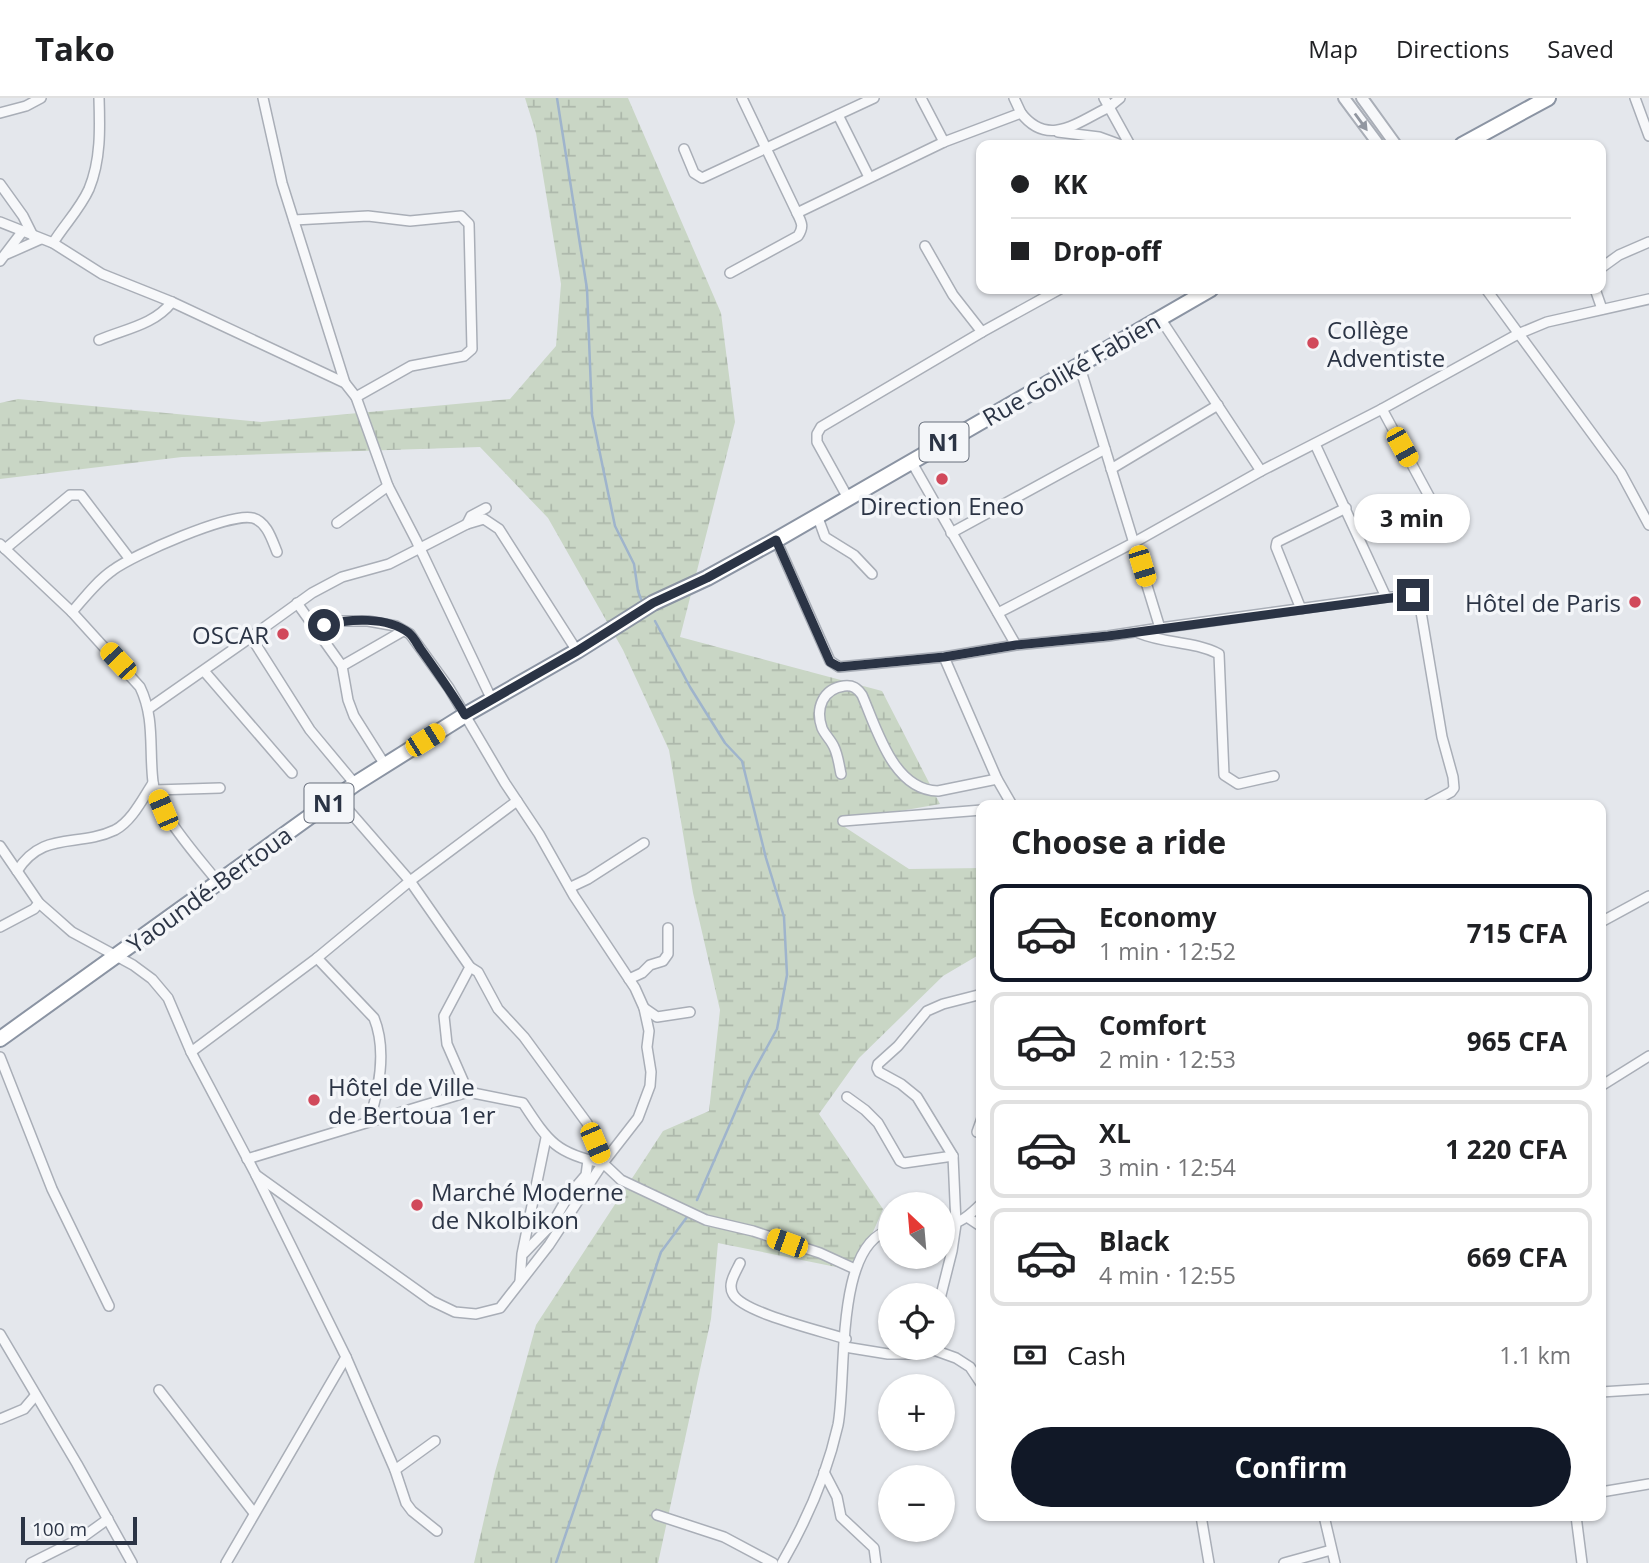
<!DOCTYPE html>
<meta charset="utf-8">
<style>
body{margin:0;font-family:"Open Sans",sans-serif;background:#f2f2f2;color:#202124;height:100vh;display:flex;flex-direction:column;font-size:26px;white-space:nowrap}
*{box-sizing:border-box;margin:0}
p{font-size:23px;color:#757577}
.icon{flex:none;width:38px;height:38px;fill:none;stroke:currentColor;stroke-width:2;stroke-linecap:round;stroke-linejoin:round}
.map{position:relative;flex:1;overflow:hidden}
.sheet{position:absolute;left:976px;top:702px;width:630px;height:721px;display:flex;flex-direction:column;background:#fff;border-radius:14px;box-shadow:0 2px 5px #0004}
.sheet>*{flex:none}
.banner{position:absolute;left:976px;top:42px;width:630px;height:154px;border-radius:14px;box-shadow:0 2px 5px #0004;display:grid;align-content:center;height:154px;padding:0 35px;background:#fff}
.needle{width:46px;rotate:334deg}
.tools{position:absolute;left:878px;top:1094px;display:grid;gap:14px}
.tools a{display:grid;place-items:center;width:77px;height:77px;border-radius:50%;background:#fff;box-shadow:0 2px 5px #0004;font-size:35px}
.scale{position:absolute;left:21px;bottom:18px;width:116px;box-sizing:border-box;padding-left:7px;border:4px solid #2b3445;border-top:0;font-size:19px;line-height:24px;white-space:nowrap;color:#2b3445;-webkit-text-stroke:5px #f4f6f9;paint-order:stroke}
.end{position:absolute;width:32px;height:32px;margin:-16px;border:9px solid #2b3445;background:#fff;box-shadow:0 0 0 4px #fff}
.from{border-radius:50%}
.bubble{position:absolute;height:49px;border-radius:24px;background:#fff;box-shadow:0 2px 5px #0004;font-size:23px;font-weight:700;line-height:49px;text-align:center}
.car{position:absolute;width:21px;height:42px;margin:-21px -10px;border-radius:9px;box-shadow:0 0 5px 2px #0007;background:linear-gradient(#f5c518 24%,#345 0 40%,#f5c518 0 76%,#345 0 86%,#f5c518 0)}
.banner b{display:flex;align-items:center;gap:24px;height:66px;font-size:26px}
.banner b+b{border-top:2px solid #e0e0e0}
.banner i{width:18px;height:18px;background:#202124}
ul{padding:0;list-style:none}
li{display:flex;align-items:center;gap:21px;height:98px;margin:0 14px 10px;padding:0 21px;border:4px solid #e0e0e0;border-radius:14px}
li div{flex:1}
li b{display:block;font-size:26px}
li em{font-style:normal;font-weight:700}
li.current{border-color:#111827}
li>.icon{width:63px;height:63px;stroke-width:1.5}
h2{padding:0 35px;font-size:32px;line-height:84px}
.pay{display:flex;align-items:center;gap:18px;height:77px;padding:0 35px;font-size:26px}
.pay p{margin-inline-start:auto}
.button{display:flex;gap:14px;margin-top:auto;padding:14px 35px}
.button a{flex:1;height:80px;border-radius:42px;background:#111827;color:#fff;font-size:28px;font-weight:700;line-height:80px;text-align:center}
header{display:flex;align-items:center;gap:42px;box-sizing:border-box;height:98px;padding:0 35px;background:#fff;border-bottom:2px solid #e0e0e0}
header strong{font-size:33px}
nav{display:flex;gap:38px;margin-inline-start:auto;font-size:24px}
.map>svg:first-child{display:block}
</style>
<header>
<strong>Tako</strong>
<nav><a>Map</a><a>Directions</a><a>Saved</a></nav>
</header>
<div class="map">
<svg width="1649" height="1465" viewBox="0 0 1649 1465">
<defs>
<pattern id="wetland-marsh" width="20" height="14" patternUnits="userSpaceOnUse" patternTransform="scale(1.75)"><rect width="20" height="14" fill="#c9d6c5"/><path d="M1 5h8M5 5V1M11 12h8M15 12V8" fill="none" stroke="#adb8ab"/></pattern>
</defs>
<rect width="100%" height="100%" fill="#e4e7ec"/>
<polygon fill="url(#wetland-marsh)" points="525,0 628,0 721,215 735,324 680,539 882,593 940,706 837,724 909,771 982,770 982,855 943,878 859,960 819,1016 883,1111 856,1173 718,1145 711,1221 658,1465 474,1465 495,1374 536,1227 663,1033 709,1013 720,912 693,795 669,652 623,552 548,420 480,349 182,359 0,381 0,305 18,301 261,324 510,301 556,248 561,186 536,35"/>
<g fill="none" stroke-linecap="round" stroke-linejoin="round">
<g stroke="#9fb4cc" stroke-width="2.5">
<polyline points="557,0 587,191 592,317 615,428 634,466 638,493 641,501"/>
<polyline points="655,523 690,589 725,645 742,663 766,760 784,819 787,877 777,931 750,980 697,1102"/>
<polyline points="556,1465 661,1154 687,1119"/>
</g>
<defs>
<g id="minor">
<polyline points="263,0 282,85 345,285"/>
<path d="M742,0L797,115L944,44L1021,15C1048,50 1078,24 1109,9L1130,47"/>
<polyline points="921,0 944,44"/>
<polyline points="1014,0 1021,15"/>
<polyline points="1104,0 1109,9 1120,0"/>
<polyline points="1635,0 1649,38"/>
<polyline points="0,15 26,8 41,0"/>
<polyline points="838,17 869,79"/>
<polyline points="1058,34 1099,39 1121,47"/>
<polyline points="684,51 694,75 702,80 874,0"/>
<polyline points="0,86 23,118 33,138"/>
<polyline points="294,122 368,118 410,123 461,118 469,126 472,251 464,258 411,268 356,299"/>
<polyline points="0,124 53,145 102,176 172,204 345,285 356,299 388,388 416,442 492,602"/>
<path d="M53,145C64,127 80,111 89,91C101,62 100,30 99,0"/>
<polyline points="925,148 953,197 982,234"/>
<polyline points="7,156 41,141"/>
<polyline points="0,163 22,134"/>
<polyline points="1601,170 1619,157 1649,144"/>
<path d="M730,175L798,138C804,129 802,125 797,115"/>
<polyline points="1486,191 1621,375 1649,427"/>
<polyline points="1595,191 1602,211"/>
<polyline points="1160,220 1261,373"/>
<path d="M99,242C125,231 154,227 172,204"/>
<polyline points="1382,311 1430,400"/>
<polyline points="1315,346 1386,499"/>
<polyline points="911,363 1016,547"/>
<polyline points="1111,371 1218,307"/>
<polyline points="848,400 817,344 817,336 821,329 982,234 1060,191"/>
<polyline points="817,417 825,439 854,457 872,476"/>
<polyline points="337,425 388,388"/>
<polyline points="467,426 471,418 486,410"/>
<polyline points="951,435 1105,351"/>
<polyline points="776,442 830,563 839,569 944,559 1016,547 1108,538 1160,530 1079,266"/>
<path d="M0,446L72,514L140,589C155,620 149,651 153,684C157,714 198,759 217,783"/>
<polyline points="5,451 70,397 81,397 129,460"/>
<polyline points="297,505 342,568 348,602 354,618 385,667"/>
<polyline points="1301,511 1276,449 1277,444 1346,410"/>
<path d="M72,514C85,499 97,483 113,472C133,457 230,414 253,420C267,424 272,442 277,454"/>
<polyline points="998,515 1135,444 1261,373 1382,311 1518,236 1547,224 1649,201"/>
<polyline points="1160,530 1386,499 1416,499 1419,502 1442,639 1453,679 1454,690 1451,694 1427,707"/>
<path d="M1139,535C1165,546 1194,543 1219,556L1224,677L1238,686L1274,678"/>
<polyline points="251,539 312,495 342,479 389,466 467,426 484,421 499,431 577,553"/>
<polyline points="944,559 997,681 1012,707"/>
<polyline points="342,568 403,533"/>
<polyline points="204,573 292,675"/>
<polyline points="148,611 251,539 310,632 355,686"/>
<path d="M841,676C839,667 838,657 834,649C831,642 825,637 822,630C815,610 823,591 844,588C853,587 857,590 862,597C877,631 893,692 938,693L997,681"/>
<polyline points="155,692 220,690"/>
<polyline points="337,699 410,783 470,869 444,918 447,946 468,994"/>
<polyline points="843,723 982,712"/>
<polyline points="0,748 39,805 55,819 72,834 133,867 152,881 168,900 191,954 256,1077 346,1259 226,1465"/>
<path d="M17,773C43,732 77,750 115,732C132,723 143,700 153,685"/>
<polyline points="571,789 588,781 644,745"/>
<polyline points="1601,824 1649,798"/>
<polyline points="0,829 34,811 39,805"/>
<path d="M317,860L374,920C387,952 379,992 369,1023"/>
<polyline points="470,869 478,874 498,911 524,939 587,1025 603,1065 621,1082 706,1122 753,1133 820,1155 855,1171"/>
<polyline points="629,881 642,875 650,867 663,863 668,856 668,830"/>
<polyline points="644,910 657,919 690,914"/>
<polyline points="191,954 317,860 410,783 517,703"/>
<polyline points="0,959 52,1091 109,1208"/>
<polyline points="1601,988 1649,958"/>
<polyline points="847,999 865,1012 878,1025 900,1063 904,1065 953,1058"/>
<polyline points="977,1034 982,1020"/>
<path d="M247,1061L468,994L523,1005C548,1043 556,1056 603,1065"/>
<polyline points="256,1077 432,1203 455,1214 476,1216 500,1210 549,1147 603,1065 638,1020 650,988 651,974 647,949 649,933 644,910 635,890 574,798 539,736 505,685 449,590 410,536 396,528 368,523 341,523 324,527"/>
<polyline points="967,1119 982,1129"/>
<path d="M943,1128C960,1126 970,1117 982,1105"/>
<polyline points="524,1155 552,1126 569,1097 586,1077 588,1062"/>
<path d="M740,1165C736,1174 727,1186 733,1196C743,1215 822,1233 846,1241"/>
<polyline points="520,1183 522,1156 546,1040"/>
<polyline points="941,1197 952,1153 956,1126 953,1058 917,999 901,986 879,974 877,970 878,966 898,948 927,913 943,906 982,896"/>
<polyline points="0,1236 77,1366 132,1465"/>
<polyline points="845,1249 888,1256 909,1256 931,1251 956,1260 970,1269 982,1287"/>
<polyline points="346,1259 395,1372 406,1405 412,1413 437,1433"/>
<polyline points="159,1292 254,1415"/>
<polyline points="1601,1294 1649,1291"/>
<polyline points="0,1321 24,1311 35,1298"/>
<polyline points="395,1372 435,1343"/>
<polyline points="824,1374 837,1399 841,1419 874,1450 876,1465"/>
<polyline points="1601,1394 1649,1386"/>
<polyline points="657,1417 724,1439 773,1465"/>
<polyline points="1201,1418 1209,1465"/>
<polyline points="1324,1418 1335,1465"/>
<polyline points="1576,1418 1582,1465"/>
<polyline points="31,1465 83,1439 108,1421"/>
<path d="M782,1465C807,1422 827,1376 838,1327C847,1281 834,1144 891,1132"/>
<polyline points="1284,1465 1331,1452"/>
</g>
<g id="tertiary">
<polyline points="1344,0 1379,47"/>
<polyline points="1362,0 1396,47"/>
</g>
<g id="trunk">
<polyline points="1462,47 1548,0"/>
<polyline points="0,941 355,686 465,617 577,553 653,505 707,480 776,442 1211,191"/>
</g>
</defs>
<use href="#minor" stroke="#a9aeb7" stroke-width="12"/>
<use href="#tertiary" stroke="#a9aeb7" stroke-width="14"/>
<use href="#trunk" stroke="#8b94a3" stroke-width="18"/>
<use href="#minor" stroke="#f7f8fa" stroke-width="9"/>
<use href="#tertiary" stroke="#f7f8fa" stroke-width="10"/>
<use href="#trunk" stroke="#fff" stroke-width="14"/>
</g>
<defs><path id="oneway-solid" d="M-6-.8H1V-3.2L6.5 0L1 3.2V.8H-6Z" transform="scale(1.75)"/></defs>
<use fill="#9196a0" href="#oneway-solid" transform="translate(1361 24) rotate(54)"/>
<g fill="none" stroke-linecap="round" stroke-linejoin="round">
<path stroke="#2b3445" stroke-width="9" d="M324,527C349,521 387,518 409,535C414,539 418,548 422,553C437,574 452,595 465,617L577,553L653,505L707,480L776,442L830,564L839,569L944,559L1016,547L1108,538L1413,497"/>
</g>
<g fill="#d1495b" stroke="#f4f6f9" stroke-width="2.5">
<circle cx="1313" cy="245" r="7"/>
<circle cx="942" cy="381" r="7"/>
<circle cx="1635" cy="504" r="7"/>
<circle cx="283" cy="536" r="7"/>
<circle cx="314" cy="1002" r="7"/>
<circle cx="417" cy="1107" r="7"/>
</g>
<g text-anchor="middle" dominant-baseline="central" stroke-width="7" stroke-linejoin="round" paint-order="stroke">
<g fill="#f4f6f9" stroke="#676e7b" stroke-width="2">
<rect x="919.5" y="324.5" width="49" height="39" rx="5"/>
<rect x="304.5" y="685.5" width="49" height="39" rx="5"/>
</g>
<g font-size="23" font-weight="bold" fill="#2b3445">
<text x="944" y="344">N1</text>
<text x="329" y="705">N1</text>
</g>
<g font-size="24" fill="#2b3445" stroke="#f4f6f9" text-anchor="start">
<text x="1327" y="231">Collège<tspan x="1327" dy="28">Adventiste</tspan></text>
<text x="942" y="407" text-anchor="middle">Direction Eneo</text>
<text x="1621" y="504" text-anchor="end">Hôtel de Paris</text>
<text x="269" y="536" text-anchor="end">OSCAR</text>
<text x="328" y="988">Hôtel de Ville<tspan x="328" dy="28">de Bertoua 1er</tspan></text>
<text x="431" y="1093">Marché Moderne<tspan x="431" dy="28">de Nkolbikon</tspan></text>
</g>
<g font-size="24" fill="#2b3445" stroke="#f4f6f9">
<text transform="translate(1071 271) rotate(-30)">Rue Goliké Fabien</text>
<text transform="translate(209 791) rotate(-36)">Yaoundé-Bertoua</text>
</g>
</g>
</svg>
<div class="tools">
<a><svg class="needle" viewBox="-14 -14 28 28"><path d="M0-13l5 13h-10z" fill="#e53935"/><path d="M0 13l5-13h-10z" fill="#757577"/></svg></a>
<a><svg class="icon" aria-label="locate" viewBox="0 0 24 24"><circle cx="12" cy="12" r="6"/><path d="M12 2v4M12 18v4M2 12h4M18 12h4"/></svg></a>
<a>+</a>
<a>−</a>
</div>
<div class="scale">100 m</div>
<i class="end from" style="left:324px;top:527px"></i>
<i class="end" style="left:1413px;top:497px"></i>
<div class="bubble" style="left:1354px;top:396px;width:116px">3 min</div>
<i class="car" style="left:1402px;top:349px;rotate:151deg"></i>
<i class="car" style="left:1142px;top:468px;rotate:163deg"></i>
<i class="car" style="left:118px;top:563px;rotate:317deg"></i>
<i class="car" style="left:425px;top:642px;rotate:58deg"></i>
<i class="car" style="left:163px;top:712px;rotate:337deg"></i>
<i class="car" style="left:595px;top:1045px;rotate:157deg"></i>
<i class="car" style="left:787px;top:1145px;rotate:290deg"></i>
<div class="banner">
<b><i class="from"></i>KK</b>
<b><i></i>Drop-off</b>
</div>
<section class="sheet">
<h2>Choose a ride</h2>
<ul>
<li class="current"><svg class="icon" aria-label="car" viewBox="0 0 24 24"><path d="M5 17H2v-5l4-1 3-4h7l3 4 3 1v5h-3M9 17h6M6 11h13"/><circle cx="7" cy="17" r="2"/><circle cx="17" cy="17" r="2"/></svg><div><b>Economy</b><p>1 min · 12:52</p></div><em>715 CFA</em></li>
<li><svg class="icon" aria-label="car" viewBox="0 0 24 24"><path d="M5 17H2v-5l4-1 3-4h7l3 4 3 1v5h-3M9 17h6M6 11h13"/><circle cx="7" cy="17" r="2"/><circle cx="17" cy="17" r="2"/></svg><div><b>Comfort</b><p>2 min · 12:53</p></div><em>965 CFA</em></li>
<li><svg class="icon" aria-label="car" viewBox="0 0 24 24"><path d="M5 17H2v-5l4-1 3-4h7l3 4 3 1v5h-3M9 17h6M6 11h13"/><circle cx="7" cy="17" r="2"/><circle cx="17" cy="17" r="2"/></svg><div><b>XL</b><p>3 min · 12:54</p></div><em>1 220 CFA</em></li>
<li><svg class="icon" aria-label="car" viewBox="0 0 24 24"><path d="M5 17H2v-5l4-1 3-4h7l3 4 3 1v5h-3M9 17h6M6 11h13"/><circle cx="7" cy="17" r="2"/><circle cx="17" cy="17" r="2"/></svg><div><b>Black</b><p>4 min · 12:55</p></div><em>669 CFA</em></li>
</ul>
<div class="pay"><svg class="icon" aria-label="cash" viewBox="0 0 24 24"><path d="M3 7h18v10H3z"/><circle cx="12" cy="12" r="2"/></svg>Cash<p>1.1 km</p></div>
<div class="button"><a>Confirm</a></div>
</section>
</div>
